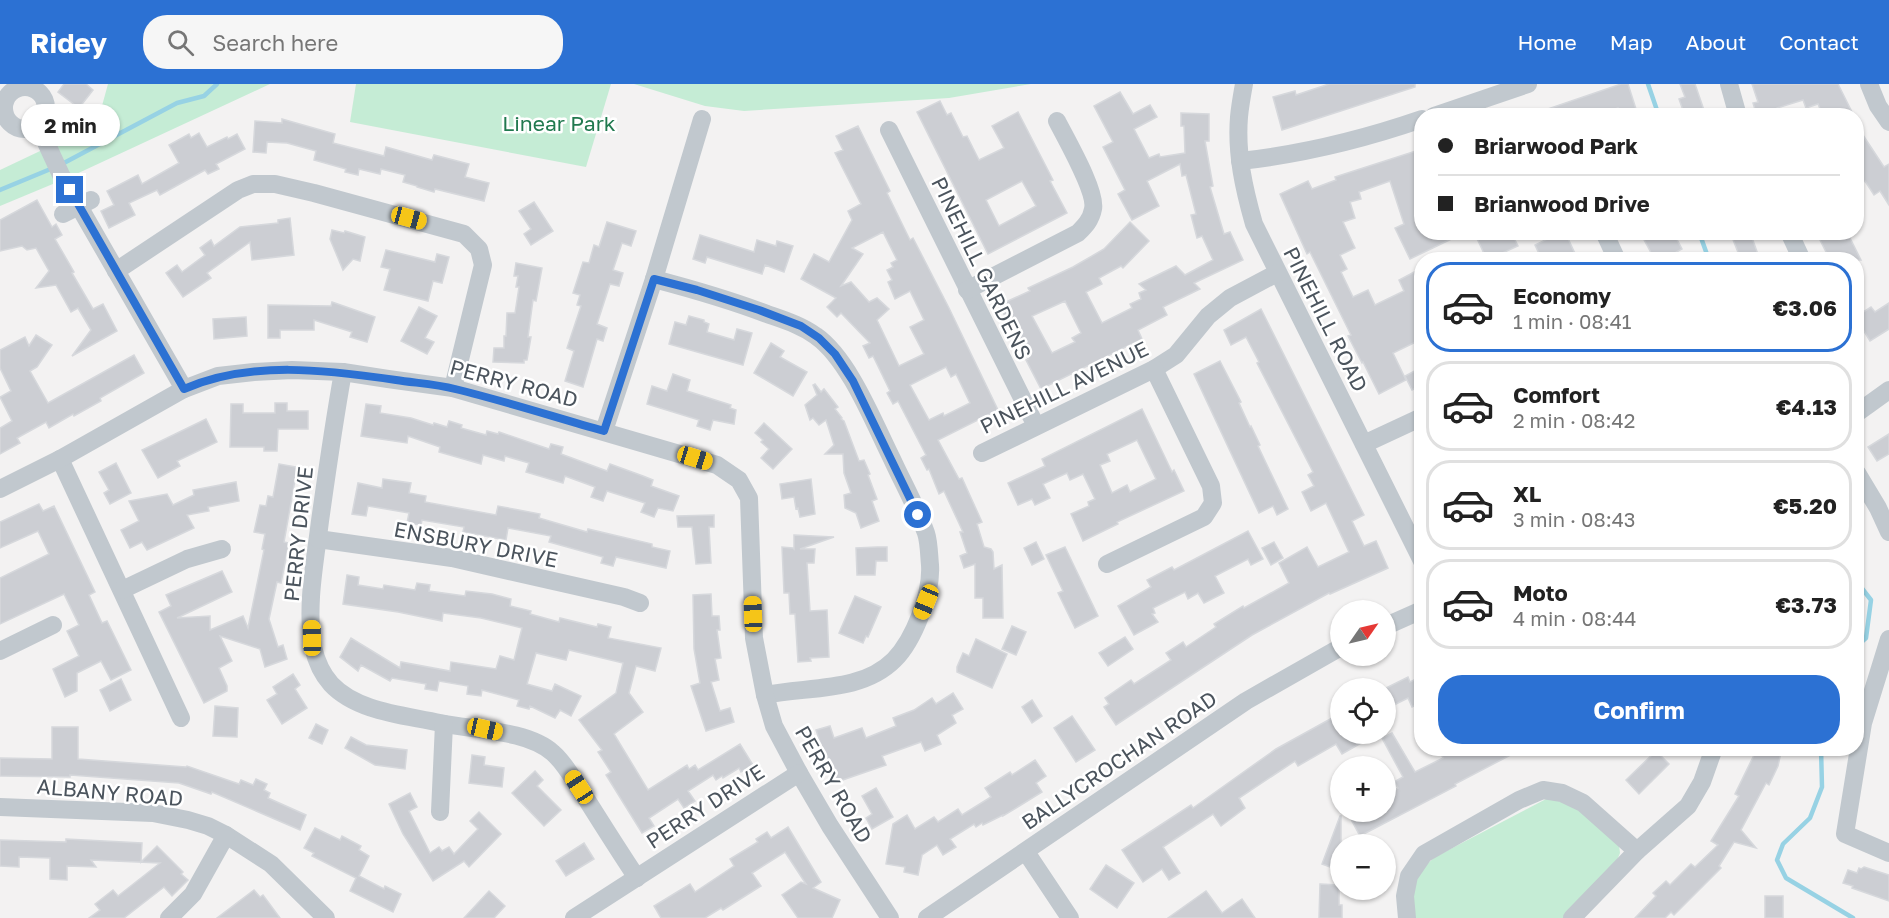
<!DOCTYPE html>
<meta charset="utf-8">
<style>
body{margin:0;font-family:"Golos Text",sans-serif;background:#f6f6f6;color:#222;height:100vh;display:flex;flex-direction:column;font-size:22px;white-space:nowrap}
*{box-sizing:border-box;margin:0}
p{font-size:20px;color:#767676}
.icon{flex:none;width:33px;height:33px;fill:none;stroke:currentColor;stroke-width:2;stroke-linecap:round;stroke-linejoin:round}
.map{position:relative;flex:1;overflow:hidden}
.drawer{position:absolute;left:1414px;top:168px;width:450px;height:504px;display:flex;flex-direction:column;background:#fff;border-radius:24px;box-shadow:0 2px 4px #0004}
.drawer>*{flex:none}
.banner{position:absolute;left:1414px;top:24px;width:450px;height:132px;border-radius:24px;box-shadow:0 2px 4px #0004;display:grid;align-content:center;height:132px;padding:0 24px;background:#fff}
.needle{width:39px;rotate:56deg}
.buttons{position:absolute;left:1330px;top:516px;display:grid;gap:12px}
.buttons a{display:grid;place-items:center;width:66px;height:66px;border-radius:50%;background:#fff;box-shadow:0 2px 4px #0004;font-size:30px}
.end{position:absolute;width:27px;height:27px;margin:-14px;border:8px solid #2c71d3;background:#fff;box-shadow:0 0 0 3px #fff}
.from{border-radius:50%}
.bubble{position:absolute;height:42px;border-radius:21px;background:#fff;box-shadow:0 2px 4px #0004;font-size:20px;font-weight:700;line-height:42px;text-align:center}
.car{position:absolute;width:18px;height:36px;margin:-18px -9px;border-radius:8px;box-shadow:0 0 4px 2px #0007;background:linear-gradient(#f5c518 24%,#345 0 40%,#f5c518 0 76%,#345 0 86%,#f5c518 0)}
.banner b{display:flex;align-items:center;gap:21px;height:57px;font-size:22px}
.banner b+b{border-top:2px solid #e0e0e0}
.banner i{width:15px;height:15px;background:#222}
ul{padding:10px 0 0;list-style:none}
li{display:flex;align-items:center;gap:18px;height:90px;margin:0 12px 9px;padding:0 12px;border:3px solid #e0e0e0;border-radius:24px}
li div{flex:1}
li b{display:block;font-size:22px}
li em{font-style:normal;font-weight:700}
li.current{border-color:#2c71d3}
li>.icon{width:54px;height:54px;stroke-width:1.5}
.primary-button{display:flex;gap:12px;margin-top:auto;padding:12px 24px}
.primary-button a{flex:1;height:69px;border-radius:24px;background:#2c71d3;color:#fff;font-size:24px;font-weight:700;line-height:69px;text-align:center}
header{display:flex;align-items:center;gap:36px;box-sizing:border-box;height:84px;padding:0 30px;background:#2c71d3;color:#fff}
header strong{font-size:28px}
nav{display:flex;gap:33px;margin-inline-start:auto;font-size:21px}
.search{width:420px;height:54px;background:#f6f6f6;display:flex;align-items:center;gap:15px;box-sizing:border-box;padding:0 21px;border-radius:24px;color:#767676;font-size:22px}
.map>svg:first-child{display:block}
</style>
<header>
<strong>Ridey</strong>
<div class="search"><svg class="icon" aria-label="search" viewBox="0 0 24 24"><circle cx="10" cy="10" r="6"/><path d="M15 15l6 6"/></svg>Search here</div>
<nav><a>Home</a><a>Map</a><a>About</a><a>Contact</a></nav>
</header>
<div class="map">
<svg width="1889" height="834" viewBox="0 0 1889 834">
<rect width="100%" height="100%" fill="#f3f2f2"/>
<g fill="#c5ecd5">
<polygon points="108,0 270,0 72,92 0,122 0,86 97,40"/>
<polygon points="356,0 611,0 586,83 350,38"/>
<polygon points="634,0 1031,0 949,14 744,27 705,22"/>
<path d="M1548,714L1579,721L1619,761L1620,769L1613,786L1563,834H1415C1408,808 1414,790 1435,773Z"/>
</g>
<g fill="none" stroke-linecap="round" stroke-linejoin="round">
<g stroke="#97d2e4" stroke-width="4.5">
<polyline points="1648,0 1659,32"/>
<polyline points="62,80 177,19 204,12 217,0"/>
<polyline points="0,106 53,84"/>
<polyline points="1699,148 1709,176"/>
<polyline points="1857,498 1871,516 1866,554 1857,562"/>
<polyline points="1821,664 1822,703 1810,734 1783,760 1777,776 1786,794 1853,834"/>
</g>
</g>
<g fill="#ccced3" stroke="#d6d8dc" stroke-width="1.5" fill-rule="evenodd">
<polygon points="64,0 86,0 93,6 79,24 58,8"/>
<polygon points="1329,0 1415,0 1415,3 1282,46 1273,13 1295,7 1296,11"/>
<polygon points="1621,0 1628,0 1636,25 1620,30 1618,24 1595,32 1536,32 1536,29"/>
<polygon points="1680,0 1695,0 1706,32 1685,32 1679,15 1685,13"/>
<polygon points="1752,0 1838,0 1854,32 1823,32 1818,20 1806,24 1803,16 1777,24 1779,32 1757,32 1753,19 1758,18"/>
<path d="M1120,8L1133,30L1150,21L1157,33L1134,45L1149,74L1159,70L1160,73L1185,69L1184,42H1181V29L1209,30V57H1205L1213,102L1210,103L1224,150L1230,148L1243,176L1194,199L1200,205L1163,223L1167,231L1138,246L1142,255L1041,305L1026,276L1028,275L999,221L1030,207L1028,204L1073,183L1104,165L1130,138L1149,157L1123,184L1121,182L1099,194L1102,200L1086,208L1102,239L1132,224L1130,220L1141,215L1139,209L1146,206L1139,200L1176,182L1185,191L1213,176L1202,152L1197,154L1191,131L1196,130L1186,91L1182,92L1180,80L1147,97L1159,122L1132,136L1118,110L1125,106L1103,63L1113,58L1094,22ZM1065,217L1081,249L1072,254L1075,258L1052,269L1032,232Z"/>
<path d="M940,17L947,31L951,29L963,53L967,52L979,76L1004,64L992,42L1018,28L1053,96L1050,97L1067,129L988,170L917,28ZM1022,97L1036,122L999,142L986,116Z"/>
<polygon points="282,35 335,50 333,59 384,72 386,63 432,76 434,71 469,80 465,93 489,99 484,117 435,105 434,108 417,103 417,102 403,98 405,91 381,85 380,90 359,85 358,91 345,88 346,85 314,76 316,67 287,59 267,58 266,69 253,68 255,37 282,39"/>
<path d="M858,42L890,107L887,109L910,156L913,154L949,224L998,326L938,356L959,395L962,394L982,438L977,440L984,463L991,465L993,468L994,485L1002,481L1003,534H983V514H975V480L964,484L960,472L967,469L960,448H963L944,407L939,410L929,385L927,386L921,374L926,371L898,317L893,320L887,309L890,307L873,272L869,274L863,262L870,259L841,229L837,233L827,223L836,214L801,195L814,170L829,178L852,136L848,127L861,120L835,69L843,66L836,52ZM883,148L897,176L891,179L893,183L887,186L892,196L888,198L895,215L910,207L924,236L910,243L924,270L899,282L877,236L889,225L877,214L869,218L851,198L841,202L863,170L852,164ZM946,283L951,293L956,290L970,319L944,332L943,329L929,336L910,301Z"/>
<polygon points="1857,42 1884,83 1889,80 1889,121 1880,107 1874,111 1865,97 1857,103"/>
<polygon points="199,49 207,63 227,53 228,55 237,50 245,65 216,80 219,85 208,90 205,86 160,111 157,106 129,119 135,131 109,144 101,127 114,121 107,107 138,91 142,100 179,79 169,61 189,50 191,54"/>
<polygon points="1422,65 1422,148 1466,148 1410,175 1395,144 1404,140 1390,97 1359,108 1361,115 1350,118 1355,134 1343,138 1355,164 1340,171 1347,185 1341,188 1353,213 1368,206 1375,221 1404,207 1399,196 1416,187 1422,198 1422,255 1393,269 1406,296 1379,310 1363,278 1362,279 1348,252 1351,251 1310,168 1307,170 1280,110 1308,97 1312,105 1336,96 1335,93"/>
<polygon points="37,116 52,143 56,140 62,151 55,155 74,188 72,189 93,225 103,220 117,247 72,272 91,246 78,224 71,228 56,201 36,204 49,187 36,164 27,166 22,162 0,167 0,136"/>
<polygon points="534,118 553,147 531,161 524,150 531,145 519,127"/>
<polygon points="290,134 294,171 252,176 250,158 207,189 211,194 183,213 166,189 177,181 182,188 205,171 200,164 211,156 214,162 240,143 278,139 278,136"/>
<polygon points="607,138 636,147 631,162 622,159 613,186 623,189 619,202 610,200 597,240 607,244 603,257 597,255 583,303 565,297 574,267 567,264 581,222 577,221 580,211 573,209 583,178 589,179 594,161 599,163"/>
<polygon points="332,146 344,149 345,147 365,153 360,177 353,175 343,186 330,155"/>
<polygon points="1474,148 1511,148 1518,162 1487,176"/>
<polygon points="1561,148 1565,148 1578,176 1542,176 1535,161"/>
<polygon points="1650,148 1673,148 1682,165 1662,176 1655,176 1642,152"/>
<polygon points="1730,148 1750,148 1760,176 1741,176"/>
<polygon points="1816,148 1847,148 1861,176 1830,176"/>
<polygon points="700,151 754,168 757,156 776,162 777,157 793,162 784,188 765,181 762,190 707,173 705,179 693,175"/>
<polygon points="386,166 435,178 437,170 449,173 442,199 433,197 428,217 384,206 390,185 381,183"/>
<polygon points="516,179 542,184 536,217 533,216 528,253 531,253 527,276 524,276 524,279 493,278 494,264 504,264 504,252 506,252 507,229 515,229 519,203 516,203 518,192 514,192"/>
<polygon points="332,218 375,233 367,258 350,253 352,248 314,236 314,246 280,246 280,254 268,254 268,221 331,222"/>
<polygon points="1889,219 1889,245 1870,257 1857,236 1857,232 1871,223 1875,228"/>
<polygon points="419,223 437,232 425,254 434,258 427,270 401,257"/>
<polygon points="1261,225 1364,431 1352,437 1364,462 1376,457 1388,484 1330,510 1329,509 1252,551 1116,641 1104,623 1109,620 1105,614 1131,596 1134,600 1171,576 1166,569 1183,558 1186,563 1216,543 1214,540 1243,522 1244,524 1289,499 1279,479 1307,463 1318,483 1349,468 1326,419 1311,427 1302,408 1314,402 1308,391 1313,388 1257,279 1259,278 1246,253 1231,261 1224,246"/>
<polygon points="689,232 704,236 704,238 709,240 707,248 734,256 737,245 752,249 743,281 669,260 675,238 686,241"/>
<polygon points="246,233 247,252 214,255 213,235"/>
<polygon points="36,251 52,261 37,283 30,287 48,319 134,271 144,289 100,314 101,317 74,332 73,330 49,344 46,338 17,354 20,359 0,370 0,344 12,337 0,313 11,307 0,284 0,266 25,253 29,262"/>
<polygon points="771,259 784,267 780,273 807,288 793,312 754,289"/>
<polygon points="1220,277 1241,318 1239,319 1250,343 1251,342 1260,361 1258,362 1288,425 1277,431 1273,422 1259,429 1194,290"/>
<polygon points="1422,283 1422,301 1412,306 1405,292"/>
<polygon points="673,290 690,296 687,307 731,321 730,324 736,326 734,340 713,336 710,346 697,342 699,336 647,320 652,302 667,307"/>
<polygon points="815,300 821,308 824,305 838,323 835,325 842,334 841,335 844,337 859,377 864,376 870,390 868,391 877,415 872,417 879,437 861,444 856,429 845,424 844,411 851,409 844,389 843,370 825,370 834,361 826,336 819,341 813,334 810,336 805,321 817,311 813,301"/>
<polygon points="275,319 287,319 287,327 308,327 308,345 278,345 277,367 264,367 264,363 230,363 231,320 243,320 243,329 275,329"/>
<polygon points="366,320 381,322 380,329 411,334 433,341 434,339 447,343 449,337 462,341 461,344 486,351 487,347 498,350 499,348 549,365 551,360 563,363 561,370 607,387 610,380 643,392 653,396 651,402 679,412 673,427 658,424 654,433 641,428 645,419 607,407 603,417 591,413 595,403 565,392 563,399 526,388 529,379 505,372 504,377 483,371 481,380 439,368 440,363 408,352 407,359 361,352"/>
<path d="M1142,325L1172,388L1174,386L1184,407L1117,438L1118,440L1083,457L1071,430L1089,422L1088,418L1095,415L1083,390L1070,396L1067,389L1043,400L1050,414L1035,421L1032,415L1018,421L1008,399L1045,382L1042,375ZM1137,356L1156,395L1130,408L1127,401L1112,409L1100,381L1110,377L1107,370Z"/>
<polygon points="206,335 217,358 177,377 180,382 158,394 142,366"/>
<polygon points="764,339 792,365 773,385 761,374 769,365 761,358 763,356 755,349"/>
<polygon points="1889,350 1889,370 1877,377 1868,363"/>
<polygon points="116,379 131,409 110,420 104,409 109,406 99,388"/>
<polygon points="279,380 302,384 300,397 295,396 284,458 289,459 281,499 277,498 269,535 278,563 283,561 287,575 265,583 260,565 220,552 232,577 219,584 227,602 227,607 204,619 159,528 171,522 166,511 222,487 232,508 177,534 210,532 210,546 243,532 248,544 264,466 262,465 265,450 254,448 260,421 266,422 268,412 273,413"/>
<polygon points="383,395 411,399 409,409 426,412 425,418 496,431 498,422 540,430 539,434 587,448 588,445 652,460 652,463 670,467 666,484 616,473 613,482 601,479 603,473 549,458 551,452 508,444 506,456 463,448 464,443 422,436 421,441 407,439 409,429 380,424 368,422 366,432 352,430 358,399 382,404"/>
<polygon points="811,395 815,430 800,433 798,424 796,425 794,413 782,415 780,400"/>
<polygon points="236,398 239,417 208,423 209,427 187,431 194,444 147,466 142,458 130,464 121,446 139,437 129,417 167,410 173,421 194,411 193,406"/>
<polygon points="39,420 43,427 54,422 95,508 89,511 102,539 107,537 131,586 111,596 101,577 77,589 77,607 65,613 53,585 79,572 67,547 79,541 64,510 0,540 0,494 49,470 38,447 0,464 0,438"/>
<polygon points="714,431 714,443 709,443 711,479 696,480 692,443 678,443 677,432"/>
<polygon points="1248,447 1263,475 1251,481 1248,475 1215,492 1224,509 1204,519 1198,509 1188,515 1185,508 1153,524 1155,529 1152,530 1158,538 1134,551 1118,522 1151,503 1147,496 1172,483 1174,486"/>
<polygon points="794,451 834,453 800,465 815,465 814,479 807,479 810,527 827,526 829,573 810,574 811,577 798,578 795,530 790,530 789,509 784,509 782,463 793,464 794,465"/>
<polygon points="1036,458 1044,475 1032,481 1024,464"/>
<polygon points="1274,458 1283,474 1271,481 1262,464"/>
<polygon points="877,463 887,463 887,477 876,477 875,491 857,491 856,464"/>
<polygon points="1065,463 1098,532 1075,544 1058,509 1063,507 1046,471"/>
<polygon points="347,491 359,493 358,501 383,505 384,501 415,506 417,499 430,501 429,507 465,512 466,507 492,510 511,515 510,522 531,527 530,530 559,538 560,534 597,543 598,540 611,543 608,554 661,564 655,587 636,582 629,609 643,628 614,650 648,706 687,681 689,685 695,681 698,686 740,660 753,681 741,688 739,684 723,694 722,692 716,696 713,691 688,707 695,717 684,724 678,715 649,734 654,742 642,749 606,691 611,688 598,668 602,666 579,636 616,609 623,579 569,566 566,576 536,569 527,600 552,607 555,600 581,612 571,632 560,626 555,634 530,622 529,625 517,622 519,616 482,606 481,612 467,610 468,602 439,597 437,607 425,605 426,600 392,594 390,597 361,581 358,587 340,573 351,554 400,584 401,578 450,587 451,578 496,585 500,572 514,576 522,544 481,534 443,529 442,537 398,528 343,520"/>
<polygon points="711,510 712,532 719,532 720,546 717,546 721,574 715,575 719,596 711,598 720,627 730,624 734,638 706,647 691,602 700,599 694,565 693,511"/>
<polygon points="855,512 881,523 868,553 866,552 863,559 839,549"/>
<polygon points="1012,542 1026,548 1016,571 1002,565"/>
<polygon points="1125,553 1133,565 1108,582 1099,569"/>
<polygon points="976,555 1007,570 992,604 957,588 957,583 963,569 969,572"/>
<polygon points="293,590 300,601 295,605 307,624 282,640 267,616 277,610 273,603"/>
<polygon points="1422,592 1422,618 1412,623 1408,614 1386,625 1386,604 1408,593 1410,598"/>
<polygon points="121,595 131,616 110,627 100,606"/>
<polygon points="953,609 963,625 952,631 956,639 937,651 941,660 925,667 921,658 882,672 886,681 834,699 816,646 830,642 834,654 862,644 866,654 896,642 893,634 914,626 932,614 936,620"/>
<polygon points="1032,616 1042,632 1032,639 1022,623"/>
<polygon points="215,622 238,624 237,653 213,652"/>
<polygon points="1341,629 1341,650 1377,650 1342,670 1336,660 1298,682 1295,677 1239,714 1245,724 1221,742 1213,730 1163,763 1180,789 1169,796 1162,785 1143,798 1122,766 1191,721 1193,724 1276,665"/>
<polygon points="1072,632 1095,666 1076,678 1054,644"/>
<polygon points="316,640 328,646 322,660 309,654"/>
<polygon points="52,643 78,643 78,675 186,683 187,682 239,700 241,696 253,701 256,695 267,700 264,706 270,709 268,714 306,731 300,746 212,708 211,710 179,699 70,691 70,693 0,692 0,674 52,675"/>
<polygon points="1392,649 1415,688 1443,674 1438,664 1524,664 1455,700 1456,702 1360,752 1347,728 1386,728 1386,711 1398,704 1394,698 1403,693 1382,654"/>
<polygon points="351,653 366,661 407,666 405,685 375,681 345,664"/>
<polygon points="1755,664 1782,664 1778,682 1769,701 1766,699 1741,746 1756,764 1734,758 1719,782 1721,784 1674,831 1671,828 1665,834 1635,834 1656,812 1653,809 1666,797 1670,801 1691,780 1695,783 1718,761 1711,757 1739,712 1735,710 1754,671"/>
<polygon points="1656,667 1669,680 1639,710 1626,696"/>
<polygon points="472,671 485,673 484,681 504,684 502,703 469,699"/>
<polygon points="1035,676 1046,692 1036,699 1042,708 1003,732 1003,731 983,741 982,739 976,743 974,740 950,755 956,763 943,771 937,761 922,771 918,791 904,788 905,783 886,780 893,740 907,731 915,745 934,733 938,738 958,725 962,731 991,713 985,704 1010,688 1012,691"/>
<polygon points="535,687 543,696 537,702 561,726 544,742 512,709"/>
<polygon points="876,704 893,733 872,745 866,734 872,730 862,712"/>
<polygon points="410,709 417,723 409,727 430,769 439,763 442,767 449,763 454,770 478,745 470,737 479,728 501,750 469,783 464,777 433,797 403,750 389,720"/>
<polygon points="1340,732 1341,732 1341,787 1322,780"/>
<polygon points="788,743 821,798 813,804 840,816 832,834 798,834 782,811 801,798 806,800 785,768 752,789 761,802 723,826 721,824 705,834 661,834 654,822 690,800 695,808 734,782 730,775 758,758 756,755 767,748 771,754"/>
<polygon points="315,744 340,756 342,752 361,762 359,766 369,772 359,792 384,805 385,802 401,810 393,828 350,807 356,794 312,772 314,769 304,764"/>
<polygon points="66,755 142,759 141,778 157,762 183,788 181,790 188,796 172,812 164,803 124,834 89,834 100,826 95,820 113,806 118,812 160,779 91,776 96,783 67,782 67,796 50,795 50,774 19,773 19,783 0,782 0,756 66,758"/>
<polygon points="584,759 594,775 566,792 556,777"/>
<polygon points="1106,781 1134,799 1117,824 1090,805"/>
<polygon points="1864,783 1889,791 1889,817 1852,804 1853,802 1843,799 1848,786 1857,789 1859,784 1861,785"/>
<polygon points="1320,800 1339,801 1339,821 1342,821 1342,834 1319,834"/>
<polygon points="254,806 260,813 263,811 280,834 217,834"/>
<polygon points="489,807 505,822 494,834 464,834"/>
<polygon points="1206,807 1222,829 1242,815 1255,834 1168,834"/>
<rect x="1765" y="812" width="18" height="22"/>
</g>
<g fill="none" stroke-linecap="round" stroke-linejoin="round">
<g stroke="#c1c8ce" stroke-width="18">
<path d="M1244,0C1242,11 1240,22 1239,33C1236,70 1244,105 1254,140L1422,477"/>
<polyline points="1729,0 1738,32"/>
<polyline points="1869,0 1878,22 1889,38"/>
<circle cx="25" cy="24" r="21"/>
<polyline points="1434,32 1528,0"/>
<polyline points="38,41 61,91 184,305"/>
<polyline points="889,46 1036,342"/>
<path d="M1240,77C1304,70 1361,56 1422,35"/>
<polyline points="63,130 91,116"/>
<polyline points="1604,148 1617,176"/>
<polyline points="1789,148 1802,176"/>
<polyline points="116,187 238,106 253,100 275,100 314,109 464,150 479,165 483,181 453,304"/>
<path d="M654,195C692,205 730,216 767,230C784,236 801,241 816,252C849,275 874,339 892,375C903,399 917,424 926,449C929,458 929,471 930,481C932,509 914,556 894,576C861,609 807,602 765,611"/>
<path d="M967,206L1078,149C1085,142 1091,136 1093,125C1097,108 1066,55 1057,37"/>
<path d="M343,288C334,338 327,387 320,437C315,478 306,522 313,563C316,576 322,590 331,600C357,628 405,631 440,639C473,646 528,646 553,669C567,681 575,699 585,713C602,740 619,767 637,794"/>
<polyline points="1857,329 1889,306"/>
<polyline points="604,347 654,195 702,35"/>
<polyline points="1364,360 1422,333"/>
<polyline points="982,369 1154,285 1176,271 1208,232 1230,214 1277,189"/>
<polyline points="60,375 181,634"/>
<polyline points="1857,389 1878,424 1889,448"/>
<polyline points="0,405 60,375 184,305 218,292 254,288 292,286 343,288 388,295 453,304 717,381 739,396 749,414 754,554 765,611 774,642 799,689 830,742 890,834"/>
<polyline points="318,455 452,474 624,513 640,519"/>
<polyline points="1107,480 1204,433 1213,419 1211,402 1154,285"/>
<polyline points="122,506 187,475 222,465"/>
<polyline points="1386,542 1422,526"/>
<polyline points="1889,555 1863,639 1845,750 1889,769"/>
<polyline points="0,567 53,541"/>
<polyline points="0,723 153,729 188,736 208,742 226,751 271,780 326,834"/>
<polyline points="440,728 444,640"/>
<polyline points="1026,768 1070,834"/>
<polyline points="169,834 193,810 226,751"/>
<polyline points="574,834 799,689"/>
<polyline points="927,834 1246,617 1341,563"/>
<polyline points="1407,834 1405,812 1409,792 1424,770 1519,716 1543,706 1562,709 1583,719 1637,767"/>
<polyline points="1572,834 1637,767 1688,722 1702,698 1714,664"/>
</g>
</g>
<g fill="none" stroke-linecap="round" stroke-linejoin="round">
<path stroke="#2c71d3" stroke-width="8" d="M70,106L184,305C250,276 327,286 396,296C415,299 436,300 455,305C505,317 554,333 604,347L654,195L697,206L759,226L801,242L819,254L835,270L853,297L918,431"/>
</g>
<g text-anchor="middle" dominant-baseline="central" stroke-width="5" stroke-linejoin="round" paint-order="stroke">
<g font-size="21" fill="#21794f" stroke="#fff">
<text x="559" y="39">Linear Park</text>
</g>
<g font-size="21" fill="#4b545d" stroke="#fff">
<text transform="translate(982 184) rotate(64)">PINEHILL GARDENS</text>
<text transform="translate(1326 235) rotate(63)">PINEHILL ROAD</text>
<text transform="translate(514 299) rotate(15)">PERRY ROAD</text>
<text transform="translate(1064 303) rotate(-26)">PINEHILL AVENUE</text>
<text transform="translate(298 450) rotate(-84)">PERRY DRIVE</text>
<text transform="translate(476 460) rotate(11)">ENSBURY DRIVE</text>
<text transform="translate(1119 676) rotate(-34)">BALLYCROCHAN ROAD</text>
<text transform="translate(834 700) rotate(60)">PERRY ROAD</text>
<text transform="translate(110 708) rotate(5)">ALBANY ROAD</text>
<text transform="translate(705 722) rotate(-33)">PERRY DRIVE</text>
</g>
</g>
</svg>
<div class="buttons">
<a><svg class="needle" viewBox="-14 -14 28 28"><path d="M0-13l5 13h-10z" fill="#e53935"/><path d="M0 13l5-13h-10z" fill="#767676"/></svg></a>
<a><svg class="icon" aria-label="locate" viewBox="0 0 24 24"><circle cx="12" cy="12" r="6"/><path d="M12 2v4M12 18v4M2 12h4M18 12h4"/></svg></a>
<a>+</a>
<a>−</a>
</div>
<i class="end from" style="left:918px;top:431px"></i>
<i class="end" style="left:70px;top:106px"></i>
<div class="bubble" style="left:21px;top:20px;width:99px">2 min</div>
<i class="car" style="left:409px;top:134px;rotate:105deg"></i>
<i class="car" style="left:695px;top:374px;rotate:107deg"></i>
<i class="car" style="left:926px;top:518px;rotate:202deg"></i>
<i class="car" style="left:753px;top:530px;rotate:358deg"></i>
<i class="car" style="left:312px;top:554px;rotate:359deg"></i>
<i class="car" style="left:485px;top:645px;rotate:103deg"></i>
<i class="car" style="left:579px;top:703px;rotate:327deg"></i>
<div class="banner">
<b><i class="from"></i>Briarwood Park</b>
<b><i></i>Brianwood Drive</b>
</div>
<section class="drawer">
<ul>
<li class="current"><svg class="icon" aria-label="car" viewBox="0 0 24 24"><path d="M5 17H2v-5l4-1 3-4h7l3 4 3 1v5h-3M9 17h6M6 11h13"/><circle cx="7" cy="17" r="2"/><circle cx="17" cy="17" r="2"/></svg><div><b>Economy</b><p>1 min · 08:41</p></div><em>€3.06</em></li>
<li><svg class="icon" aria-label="car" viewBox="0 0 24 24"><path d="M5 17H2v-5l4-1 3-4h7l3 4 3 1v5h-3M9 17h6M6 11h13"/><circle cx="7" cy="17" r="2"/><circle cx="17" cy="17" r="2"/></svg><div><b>Comfort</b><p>2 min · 08:42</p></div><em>€4.13</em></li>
<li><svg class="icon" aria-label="car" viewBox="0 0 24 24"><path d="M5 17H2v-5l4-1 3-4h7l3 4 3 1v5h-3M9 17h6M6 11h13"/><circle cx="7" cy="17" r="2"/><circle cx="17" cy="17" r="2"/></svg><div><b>XL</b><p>3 min · 08:43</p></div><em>€5.20</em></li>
<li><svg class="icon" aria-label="car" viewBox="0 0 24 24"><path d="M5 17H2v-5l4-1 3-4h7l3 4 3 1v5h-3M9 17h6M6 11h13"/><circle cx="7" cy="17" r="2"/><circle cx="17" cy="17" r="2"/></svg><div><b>Moto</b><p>4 min · 08:44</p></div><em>€3.73</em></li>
</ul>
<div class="primary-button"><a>Confirm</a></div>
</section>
</div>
